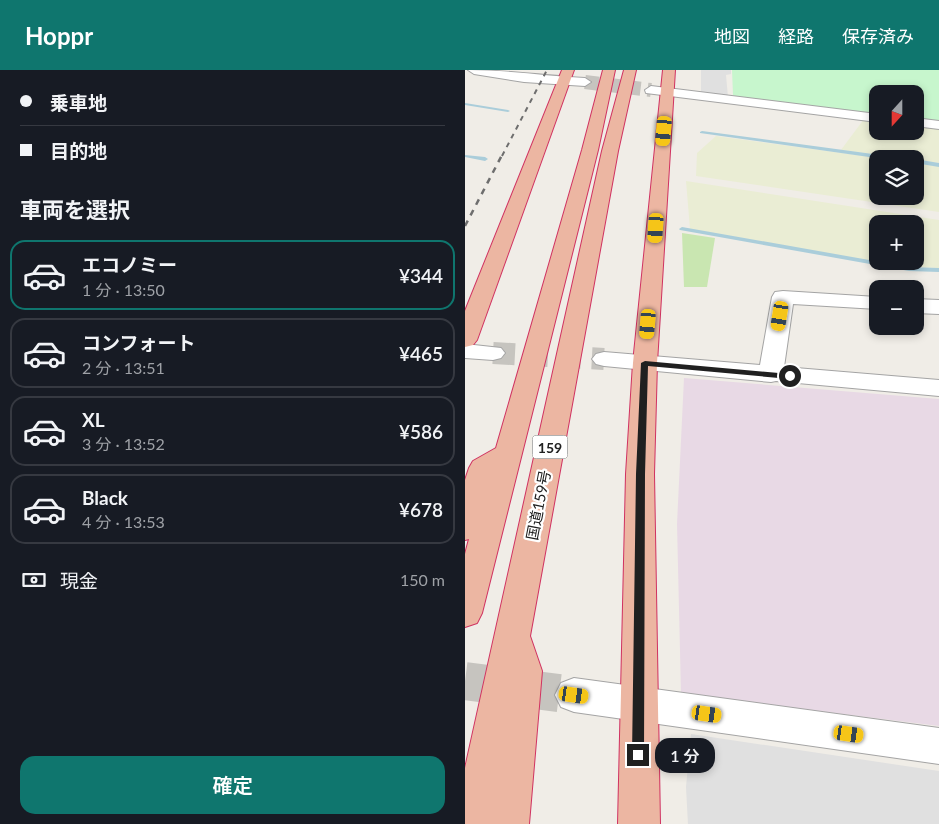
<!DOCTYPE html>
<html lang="ja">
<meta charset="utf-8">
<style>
body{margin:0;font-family:Lato,"Noto Sans JP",sans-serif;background:#20242c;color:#f1f3f6;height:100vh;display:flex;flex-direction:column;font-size:19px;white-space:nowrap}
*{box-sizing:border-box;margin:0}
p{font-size:16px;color:#9ea1a6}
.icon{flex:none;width:28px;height:28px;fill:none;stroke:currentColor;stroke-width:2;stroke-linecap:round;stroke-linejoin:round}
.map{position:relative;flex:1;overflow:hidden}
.side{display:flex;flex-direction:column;background:#171b24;width:465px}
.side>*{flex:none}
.guide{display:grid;align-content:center;height:110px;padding:0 20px;background:#171b24}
.needle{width:32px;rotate:201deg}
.tools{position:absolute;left:404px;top:15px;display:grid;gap:10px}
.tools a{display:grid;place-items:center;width:55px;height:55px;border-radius:10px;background:#171b24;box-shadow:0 2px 8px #0003;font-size:25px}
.end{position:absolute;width:22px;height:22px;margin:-11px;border:6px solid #202020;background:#fff;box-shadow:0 0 0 2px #fff}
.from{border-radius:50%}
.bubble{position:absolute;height:35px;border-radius:15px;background:#171b24;box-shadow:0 2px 8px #0003;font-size:16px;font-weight:600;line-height:35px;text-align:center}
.car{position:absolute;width:15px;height:30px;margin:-15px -8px;border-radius:6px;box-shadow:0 0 4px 1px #0007;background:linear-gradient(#f5c518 24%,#345 0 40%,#f5c518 0 76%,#345 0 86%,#f5c518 0)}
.guide b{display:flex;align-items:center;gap:18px;height:48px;font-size:19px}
.guide b+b{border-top:1px solid #363941}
.guide i{width:12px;height:12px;background:#f1f3f6}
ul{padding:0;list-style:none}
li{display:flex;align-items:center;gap:15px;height:70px;margin:0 10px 8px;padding:0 10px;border:2px solid #363941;border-radius:15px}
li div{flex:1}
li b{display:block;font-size:19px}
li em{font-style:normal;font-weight:600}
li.active{border-color:#0f766e}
li>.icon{width:45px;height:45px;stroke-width:1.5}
h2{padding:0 20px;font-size:22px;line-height:60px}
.pay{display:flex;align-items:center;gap:12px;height:55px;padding:0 20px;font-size:19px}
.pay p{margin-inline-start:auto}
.action{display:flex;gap:10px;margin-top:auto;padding:10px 20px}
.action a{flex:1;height:58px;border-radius:15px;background:#0f766e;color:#fff;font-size:20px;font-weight:600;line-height:58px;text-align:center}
header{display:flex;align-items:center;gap:30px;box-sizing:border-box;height:70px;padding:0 25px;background:#0f766e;color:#fff}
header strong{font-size:24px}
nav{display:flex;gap:28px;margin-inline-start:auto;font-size:18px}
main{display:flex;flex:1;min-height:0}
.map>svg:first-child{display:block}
</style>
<header>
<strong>Hoppr</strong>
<nav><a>地図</a><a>経路</a><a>保存済み</a></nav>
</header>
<main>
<section class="side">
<div class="guide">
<b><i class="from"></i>乗車地</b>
<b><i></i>目的地</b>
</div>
<h2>車両を選択</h2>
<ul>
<li class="active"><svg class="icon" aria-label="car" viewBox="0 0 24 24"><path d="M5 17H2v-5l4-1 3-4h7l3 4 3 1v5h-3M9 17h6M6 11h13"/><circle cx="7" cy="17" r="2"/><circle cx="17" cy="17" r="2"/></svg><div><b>エコノミー</b><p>1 分 · 13:50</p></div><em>¥344</em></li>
<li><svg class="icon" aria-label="car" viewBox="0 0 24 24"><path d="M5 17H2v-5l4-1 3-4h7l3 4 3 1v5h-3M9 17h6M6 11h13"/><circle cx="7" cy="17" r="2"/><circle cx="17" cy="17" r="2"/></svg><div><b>コンフォート</b><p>2 分 · 13:51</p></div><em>¥465</em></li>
<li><svg class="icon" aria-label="car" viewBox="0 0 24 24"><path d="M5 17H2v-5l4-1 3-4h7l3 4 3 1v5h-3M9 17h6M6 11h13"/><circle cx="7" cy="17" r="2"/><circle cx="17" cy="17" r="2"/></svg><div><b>XL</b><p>3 分 · 13:52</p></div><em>¥586</em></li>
<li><svg class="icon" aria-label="car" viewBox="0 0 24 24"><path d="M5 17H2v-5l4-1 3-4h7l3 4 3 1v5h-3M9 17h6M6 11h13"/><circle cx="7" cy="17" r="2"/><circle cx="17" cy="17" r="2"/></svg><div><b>Black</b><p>4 分 · 13:53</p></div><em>¥678</em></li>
</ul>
<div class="pay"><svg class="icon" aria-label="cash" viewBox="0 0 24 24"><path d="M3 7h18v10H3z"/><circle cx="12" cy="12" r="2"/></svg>現金<p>150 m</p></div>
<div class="action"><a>確定</a></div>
</section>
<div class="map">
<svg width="474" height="754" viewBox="0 0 474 754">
<rect width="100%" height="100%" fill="#f0ede7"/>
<polygon fill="#e8d9e5" points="219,308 474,329 474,656 216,624 212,454"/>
<g fill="#eaedd4" fill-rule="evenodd">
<polygon points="399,49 412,51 412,61 450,61 450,55 474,58 474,93 376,80"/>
<polygon points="251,66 422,89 412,89 412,126 450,126 450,93 474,96 474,142 231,106 232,83"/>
<path d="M221,111L474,150V198L441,197L225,159ZM412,154H450V191H412Z"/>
</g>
<polygon fill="#c9e6b1" points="217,163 250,168 242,217 219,217"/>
<polygon fill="#c7f6cd" points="267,0 474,0 474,52 450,49 450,24 412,24 412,45 277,29 268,25"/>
<g fill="#e0e0e0">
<polygon points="236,0 266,0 266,4 261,5 263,27 236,24"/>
<polygon points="226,664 474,701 474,754 223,754 221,717"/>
</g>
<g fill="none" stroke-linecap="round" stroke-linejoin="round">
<g fill="#aacdda" fill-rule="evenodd">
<polygon points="0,33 43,40 45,41 43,42 0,35"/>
<polygon points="237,61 430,87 432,89 418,89 235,63 235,62"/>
<polygon points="0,85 20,87 23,89 20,91 0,87"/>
<polygon points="450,89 474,93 474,97 450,93"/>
<polygon points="217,157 444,197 474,198 474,202 444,201 215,160 214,159"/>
</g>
<polyline stroke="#c6c4bf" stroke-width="14" stroke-dasharray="14 7" stroke-linecap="butt" points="120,12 186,20"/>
<polyline stroke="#c6c4bf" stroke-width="22" stroke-dasharray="22 11" stroke-linecap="butt" points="28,283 139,289"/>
<polyline stroke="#c6c4bf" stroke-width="38" stroke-dasharray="38 19" stroke-linecap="butt" points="0,611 109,625"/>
<defs>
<g id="minor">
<path d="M3,0C42,0 81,6 120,8L126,12L120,16L59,12L9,4Z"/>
<polygon points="186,16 412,44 412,52 181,23 180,20"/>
<polygon points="450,48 474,51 474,59 450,56"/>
<polygon points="318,221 412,227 412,239 328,234 319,297 474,310 474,326 311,311 306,312 139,296 131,294 127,289 131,284 139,282 295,295 307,227 310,222"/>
<polygon points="450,229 474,230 474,244 450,243"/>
<polygon points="0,274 36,278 40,283 36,288 28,290 0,288"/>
<polygon points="109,608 474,658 474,694 109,642 96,637 90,625 96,613"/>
</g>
<g id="trunk">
<polygon points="97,0 109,0 12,270 8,275 0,277 0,241"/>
<polygon points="138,0 150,0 133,80 17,543 12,553 0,557 0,484 4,469 0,470 0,410 4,398 8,391 31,378 117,80"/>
<polygon points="159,0 171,0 153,81 65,566 77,601 64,754 0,754 0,698 137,81"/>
<polygon points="198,0 210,0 192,293 189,404 195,754 153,754 161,404 168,293"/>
</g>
</defs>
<use href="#minor" stroke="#a4a4a4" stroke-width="2"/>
<use href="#trunk" stroke="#d03261" stroke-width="2"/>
<use href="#minor" fill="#fff" fill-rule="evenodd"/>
<use href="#trunk" fill="#ecb6a2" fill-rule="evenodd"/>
<polyline stroke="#6e6e6e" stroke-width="2" stroke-dasharray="5 5" stroke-linecap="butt" points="37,86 82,0"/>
<polyline stroke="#6e6e6e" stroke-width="2.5" stroke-dasharray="6 6" stroke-linecap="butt" points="0,156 37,85"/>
</g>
<polygon fill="#202020" points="180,291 325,304 328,306 325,309 183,296 180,404 179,685 178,689 173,691 169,689 167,685 171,404 176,293"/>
<g text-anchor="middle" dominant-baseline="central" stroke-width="4.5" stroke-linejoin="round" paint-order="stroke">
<rect fill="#fff" stroke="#636363" stroke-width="1" x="67.5" y="365.5" width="35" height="23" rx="4"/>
<g font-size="14" font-weight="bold" fill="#202020">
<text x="85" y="377">159</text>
</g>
<g font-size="15" fill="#202020" stroke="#fff">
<text transform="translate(73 435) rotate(-79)">国道159号</text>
</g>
</g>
</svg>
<div class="tools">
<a><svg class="needle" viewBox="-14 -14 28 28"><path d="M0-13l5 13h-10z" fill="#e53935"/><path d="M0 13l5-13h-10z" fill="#9ea1a6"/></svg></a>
<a><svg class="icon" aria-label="layers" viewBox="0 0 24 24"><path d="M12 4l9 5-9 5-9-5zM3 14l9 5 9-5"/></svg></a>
<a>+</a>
<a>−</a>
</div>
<i class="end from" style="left:325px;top:306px"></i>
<i class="end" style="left:173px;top:685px"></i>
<div class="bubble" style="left:190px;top:668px;width:60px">1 分</div>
<i class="car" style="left:199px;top:61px;rotate:185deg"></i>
<i class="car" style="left:191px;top:158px;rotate:184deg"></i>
<i class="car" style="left:315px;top:246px;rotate:189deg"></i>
<i class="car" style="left:183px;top:254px;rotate:185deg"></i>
<i class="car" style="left:109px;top:625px;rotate:98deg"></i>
<i class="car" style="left:242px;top:644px;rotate:98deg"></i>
<i class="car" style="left:384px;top:664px;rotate:98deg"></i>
</div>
</main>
